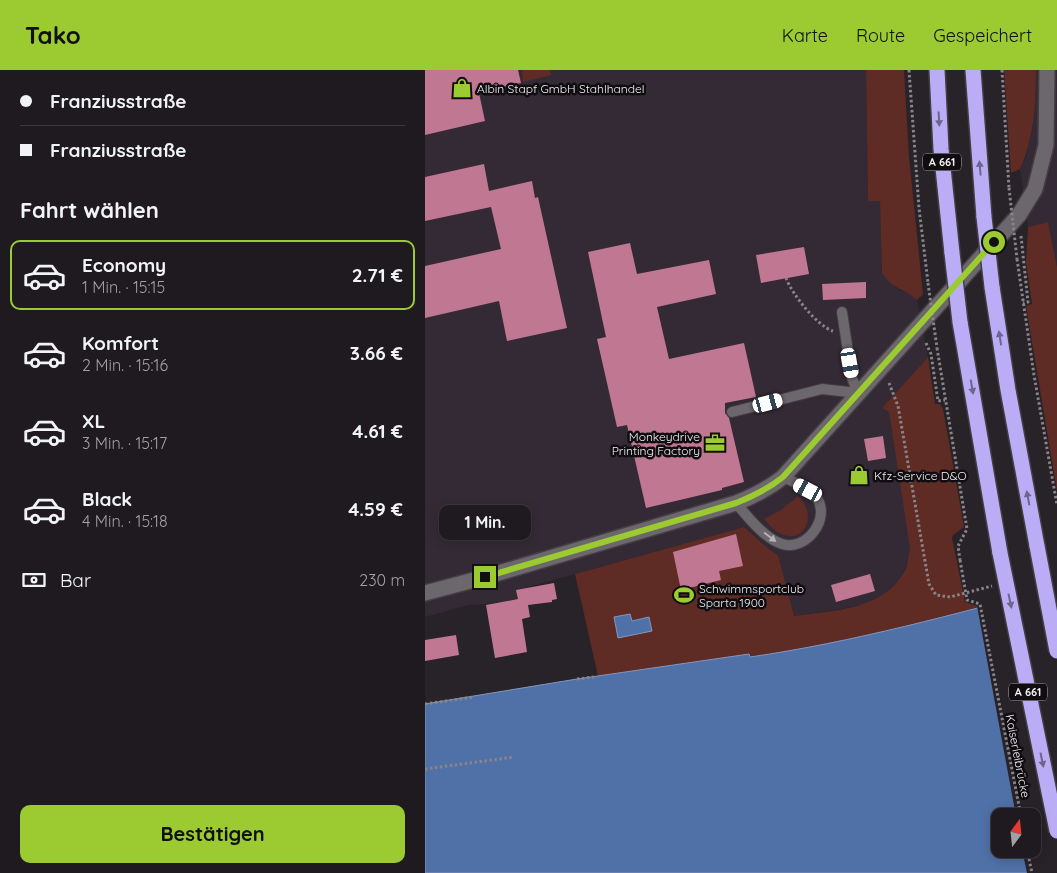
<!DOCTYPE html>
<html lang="de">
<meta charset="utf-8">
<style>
body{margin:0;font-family:Quicksand,sans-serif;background:#2b272c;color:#f1f3f6;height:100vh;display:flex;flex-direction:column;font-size:19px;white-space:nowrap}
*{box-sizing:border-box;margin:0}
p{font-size:16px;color:#a1a1a4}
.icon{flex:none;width:28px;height:28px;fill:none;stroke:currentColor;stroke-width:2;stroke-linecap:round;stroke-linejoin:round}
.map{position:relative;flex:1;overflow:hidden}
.drawer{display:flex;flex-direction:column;background:#1e1a1f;width:425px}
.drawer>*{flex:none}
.hud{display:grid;align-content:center;height:110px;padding:0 20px;background:#1e1a1f}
.needle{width:32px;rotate:15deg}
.buttons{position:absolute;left:566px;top:738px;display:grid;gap:10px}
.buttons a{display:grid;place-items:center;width:50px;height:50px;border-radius:10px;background:#1e1a1f;box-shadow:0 2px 12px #0003,0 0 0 1px #3c383d;font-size:25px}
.end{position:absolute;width:22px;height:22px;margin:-11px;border:6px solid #9cca31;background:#111;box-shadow:0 0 0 2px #111}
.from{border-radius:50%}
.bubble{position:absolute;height:35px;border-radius:10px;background:#1e1a1f;box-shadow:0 2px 12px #0003,0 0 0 1px #3c383d;font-size:16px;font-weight:700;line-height:35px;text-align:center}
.car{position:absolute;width:15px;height:30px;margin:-15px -8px;border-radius:6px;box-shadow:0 0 4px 1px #0007;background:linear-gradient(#fff 24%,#345 0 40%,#fff 0 76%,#345 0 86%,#fff 0)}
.hud b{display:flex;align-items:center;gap:18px;height:48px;font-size:19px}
.hud b+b{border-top:1px solid #3c383d}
.hud i{width:12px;height:12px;background:#f1f3f6}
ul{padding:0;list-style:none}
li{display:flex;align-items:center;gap:15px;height:70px;margin:0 10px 8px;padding:0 10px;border:2px solid transparent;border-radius:10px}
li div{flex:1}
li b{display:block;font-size:19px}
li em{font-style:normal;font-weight:700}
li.selected{border-color:#9cca31}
li>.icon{width:45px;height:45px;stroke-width:1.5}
h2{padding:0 20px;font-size:22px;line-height:60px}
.pay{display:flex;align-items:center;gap:12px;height:55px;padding:0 20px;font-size:19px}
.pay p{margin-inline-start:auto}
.primary-button{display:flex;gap:10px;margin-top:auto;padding:10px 20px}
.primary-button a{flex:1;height:58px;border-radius:10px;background:#9cca31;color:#111;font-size:20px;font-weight:700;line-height:58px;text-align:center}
header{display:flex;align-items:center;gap:30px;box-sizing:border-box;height:70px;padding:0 25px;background:#9cca31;color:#111}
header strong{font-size:24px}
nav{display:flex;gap:28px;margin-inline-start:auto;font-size:18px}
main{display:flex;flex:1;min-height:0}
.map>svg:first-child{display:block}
</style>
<header>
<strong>Tako</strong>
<nav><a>Karte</a><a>Route</a><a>Gespeichert</a></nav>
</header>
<main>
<section class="drawer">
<div class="hud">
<b><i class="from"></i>Franziusstraße</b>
<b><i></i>Franziusstraße</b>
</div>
<h2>Fahrt wählen</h2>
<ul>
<li class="selected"><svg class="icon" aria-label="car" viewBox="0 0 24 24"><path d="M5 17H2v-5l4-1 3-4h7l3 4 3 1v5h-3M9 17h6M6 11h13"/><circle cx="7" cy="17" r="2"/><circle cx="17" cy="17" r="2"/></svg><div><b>Economy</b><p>1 Min. · 15:15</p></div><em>2.71 €</em></li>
<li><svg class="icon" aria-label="car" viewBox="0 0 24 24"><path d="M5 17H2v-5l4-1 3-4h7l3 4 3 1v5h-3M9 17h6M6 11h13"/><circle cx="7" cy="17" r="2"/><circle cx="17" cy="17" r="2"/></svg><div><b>Komfort</b><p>2 Min. · 15:16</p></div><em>3.66 €</em></li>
<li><svg class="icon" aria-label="car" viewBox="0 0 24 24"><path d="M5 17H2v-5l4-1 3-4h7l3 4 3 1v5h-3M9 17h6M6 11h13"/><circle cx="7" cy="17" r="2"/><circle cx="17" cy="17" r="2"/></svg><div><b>XL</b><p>3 Min. · 15:17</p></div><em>4.61 €</em></li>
<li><svg class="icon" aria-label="car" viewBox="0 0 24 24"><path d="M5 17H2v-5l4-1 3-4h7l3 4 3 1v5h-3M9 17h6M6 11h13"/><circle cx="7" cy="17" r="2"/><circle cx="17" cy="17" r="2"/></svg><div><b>Black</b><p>4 Min. · 15:18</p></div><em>4.59 €</em></li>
</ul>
<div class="pay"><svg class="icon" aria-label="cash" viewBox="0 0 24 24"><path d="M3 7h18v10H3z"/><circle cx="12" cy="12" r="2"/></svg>Bar<p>230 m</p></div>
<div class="primary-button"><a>Bestätigen</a></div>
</section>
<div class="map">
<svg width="632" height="803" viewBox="0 0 632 803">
<rect width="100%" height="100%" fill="#282329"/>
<g fill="#342a35">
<polygon points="0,0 441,0 443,131 455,131 457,203 473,220 485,223 492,230 503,287 457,338 464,342 485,479 481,497 472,514 458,526 441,534 416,539 368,546 353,485 345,480 319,457 92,520 93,529 61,534 43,535 0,547"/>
<polygon points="611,0 632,0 632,197 623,152 603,157 595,99 601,87 607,61 611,22"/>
</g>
<g fill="#5f2b25">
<polygon points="97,0 125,0 126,5 98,12"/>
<path d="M441,0H479L484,87L498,224L492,230C478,217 470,222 457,203L455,131H443Z"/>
<path d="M579,0H611C611,34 609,68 595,99L586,103Z"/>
<polygon points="623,152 632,197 632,421 601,236 607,234 601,192 603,157"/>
<path d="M503,287L510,334H515L518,339L539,457L528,465L527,468L540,532L552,536V538C477,558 401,576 324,587V585L173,606L150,504L319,457L345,480L353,485L369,546C408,540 461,541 481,498C483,493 483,485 485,479L464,342L457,338Z"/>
<path d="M373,426C392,442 382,475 356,464C349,461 344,454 339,449L356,440Z"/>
</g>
<g fill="#5071a8" stroke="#8197bf" fill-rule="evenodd">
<path d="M632,517V803H0V634L152,609L324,584L325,587C429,572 530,544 632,517ZM575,746H608V779H575Z"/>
<polygon points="205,544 207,551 224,547 227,561 193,568 189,547"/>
</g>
<polygon fill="#282329" points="632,515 632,803 602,803 597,779 608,779 608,746 591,746 552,536"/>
<g fill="#c07892">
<polygon points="0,0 93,0 96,13 54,23 60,51 0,65"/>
<polygon points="59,94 64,121 107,111 110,128 113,127 142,258 82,271 74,231 0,248 0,196 76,179 66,137 0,151 0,107"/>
<polygon points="205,173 212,204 284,190 291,224 232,237 244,289 319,273 331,327 300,333 300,343 304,348 319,412 297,418 297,420 221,438 202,355 192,357 172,269 181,267 163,182"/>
<polygon points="379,177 384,204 336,213 331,185"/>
<polygon points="441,212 441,228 398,230 397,214"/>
<polygon points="458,366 461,388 443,391 439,369"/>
<polygon points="311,464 318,496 294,501 296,510 256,520 248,482"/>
<polygon points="445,504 450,521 411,532 406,515"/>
<polygon points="129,513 132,529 127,530 127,532 103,535 105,547 97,549 102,582 70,588 61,535 93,529 91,520"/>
<polygon points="31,565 34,585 0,591 0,570"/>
</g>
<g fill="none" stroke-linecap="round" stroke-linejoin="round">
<defs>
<g id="lane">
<polyline points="307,342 397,319 433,323 427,308 417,242"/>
<path d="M311,433C322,446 340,469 357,474C381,482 407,448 391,427C384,418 369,412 358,407"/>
</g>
<path id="street" d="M0,523L60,507L311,433C329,426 343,419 358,407L594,145L610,119L621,75L622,0"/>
<g id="highway">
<polyline points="512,0 516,79 527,183"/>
<polyline points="548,0 559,147"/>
<polyline points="567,217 583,320 612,476"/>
<polyline points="535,252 575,483"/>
</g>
</defs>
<use href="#lane" stroke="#433e43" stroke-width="12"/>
<use href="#street" stroke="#433e43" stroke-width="18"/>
<use href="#highway" stroke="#433e43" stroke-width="18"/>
<g stroke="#888489" stroke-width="3" stroke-dasharray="2.5 2.5" stroke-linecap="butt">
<polyline points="484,0 494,138 503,213"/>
<polyline points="577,0 584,118"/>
<polyline points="596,166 603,232 598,233"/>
<polyline points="592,189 609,305 632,435"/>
<path d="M361,208C367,224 392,256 408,261"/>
<polyline points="501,273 506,284 513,331 520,330"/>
<polyline points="512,278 542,459 533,476 535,490"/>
<polyline points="464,313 473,336 504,514 511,525 525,527 567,516"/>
<polyline points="152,609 169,607"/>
<polyline points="0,634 49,627"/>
<polyline points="0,699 89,687"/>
<polyline points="602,779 607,803"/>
</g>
<use href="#lane" stroke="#6c666d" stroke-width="10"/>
<use href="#street" stroke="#6c666d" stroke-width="15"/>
<use href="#highway" stroke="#baadf5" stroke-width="15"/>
<defs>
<g id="highway-bridge">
<polyline points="559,147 567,217"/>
<polyline points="527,183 535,252"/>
<polyline points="612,476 632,581"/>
<polyline points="575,483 632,761"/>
</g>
</defs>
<use href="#highway-bridge" stroke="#433e43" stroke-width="18" stroke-linecap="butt"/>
<g stroke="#888489" stroke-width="3" stroke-dasharray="2.5 2.5" stroke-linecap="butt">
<polyline points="584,118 592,189"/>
<polyline points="503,213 512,278"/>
<polyline points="535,490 542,530 555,534 596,746"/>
</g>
<use href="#highway-bridge" stroke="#baadf5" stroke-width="15"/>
</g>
<defs><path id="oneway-solid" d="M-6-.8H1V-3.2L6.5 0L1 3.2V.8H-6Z" transform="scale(1.25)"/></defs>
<g fill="#6e658e">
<use href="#oneway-solid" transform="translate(514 49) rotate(87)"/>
<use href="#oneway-solid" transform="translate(555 98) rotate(-95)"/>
<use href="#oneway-solid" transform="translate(575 268) rotate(-99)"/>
<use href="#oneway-solid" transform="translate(547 317) rotate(80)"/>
<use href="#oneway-solid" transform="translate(603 428) rotate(-101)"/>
<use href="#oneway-solid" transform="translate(585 531) rotate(78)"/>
<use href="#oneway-solid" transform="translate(617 690) rotate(78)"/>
</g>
<use fill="#b6b2b7" href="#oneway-solid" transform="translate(345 467) rotate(37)"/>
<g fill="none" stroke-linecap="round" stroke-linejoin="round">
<path stroke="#9cca31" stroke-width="6" d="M60,507L311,433C329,426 343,419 358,407L569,172"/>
</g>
<defs>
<symbol id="shop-bare" viewBox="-9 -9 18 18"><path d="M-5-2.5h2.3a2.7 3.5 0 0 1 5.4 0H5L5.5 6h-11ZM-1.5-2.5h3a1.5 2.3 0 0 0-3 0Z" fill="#9cca31" stroke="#100d10" stroke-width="2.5" paint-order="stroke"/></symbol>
<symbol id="office-bare" viewBox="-9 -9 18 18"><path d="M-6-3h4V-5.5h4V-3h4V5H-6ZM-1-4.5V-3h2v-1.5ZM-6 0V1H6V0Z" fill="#9cca31" stroke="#100d10" stroke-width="2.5" paint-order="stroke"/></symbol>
<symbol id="stadium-bare" viewBox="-9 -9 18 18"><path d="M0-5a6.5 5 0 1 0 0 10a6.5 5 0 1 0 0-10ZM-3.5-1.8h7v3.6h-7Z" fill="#9cca31" stroke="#100d10" stroke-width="2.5" paint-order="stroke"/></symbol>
</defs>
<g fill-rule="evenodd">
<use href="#shop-bare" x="23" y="4" width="28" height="28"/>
<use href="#office-bare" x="276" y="359" width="28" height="28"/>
<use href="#shop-bare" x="420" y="391" width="28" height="28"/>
<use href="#stadium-bare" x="245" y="511" width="28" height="28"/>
</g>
<g text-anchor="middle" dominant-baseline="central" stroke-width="5" stroke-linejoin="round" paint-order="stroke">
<g fill="#100d10" stroke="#afacb0" stroke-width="1">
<rect x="498" y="83.5" width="38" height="17" rx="4"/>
<rect x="584" y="613.5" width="38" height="17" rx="4"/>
</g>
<g font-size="11" font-weight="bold" fill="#f3f0f4">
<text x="517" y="92">A 661</text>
<text x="603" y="622">A 661</text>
</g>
<g font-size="12" fill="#f3f0f4" stroke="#100d10" text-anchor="start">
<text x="52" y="18">Albin Stapf GmbH Stahlhandel</text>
<text x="275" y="366" text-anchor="end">Monkeydrive<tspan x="275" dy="14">Printing Factory</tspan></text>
<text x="449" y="405">Kfz-Service D&amp;O</text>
<text x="274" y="518">Schwimmsportclub<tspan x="274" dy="14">Sparta 1900</tspan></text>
</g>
<g font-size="12" fill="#f3f0f4" stroke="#100d10">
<text transform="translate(593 686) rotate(79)">Kaiserleibrücke</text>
</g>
</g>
</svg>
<div class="buttons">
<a><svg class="needle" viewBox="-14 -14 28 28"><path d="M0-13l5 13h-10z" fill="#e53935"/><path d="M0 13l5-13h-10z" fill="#a1a1a4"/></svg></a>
</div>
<i class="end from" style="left:569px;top:172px"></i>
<i class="end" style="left:60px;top:507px"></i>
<div class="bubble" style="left:14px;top:435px;width:92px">1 Min.</div>
<i class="car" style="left:425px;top:293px;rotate:170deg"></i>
<i class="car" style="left:343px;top:333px;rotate:75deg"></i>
<i class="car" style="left:383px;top:420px;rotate:298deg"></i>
</div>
</main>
